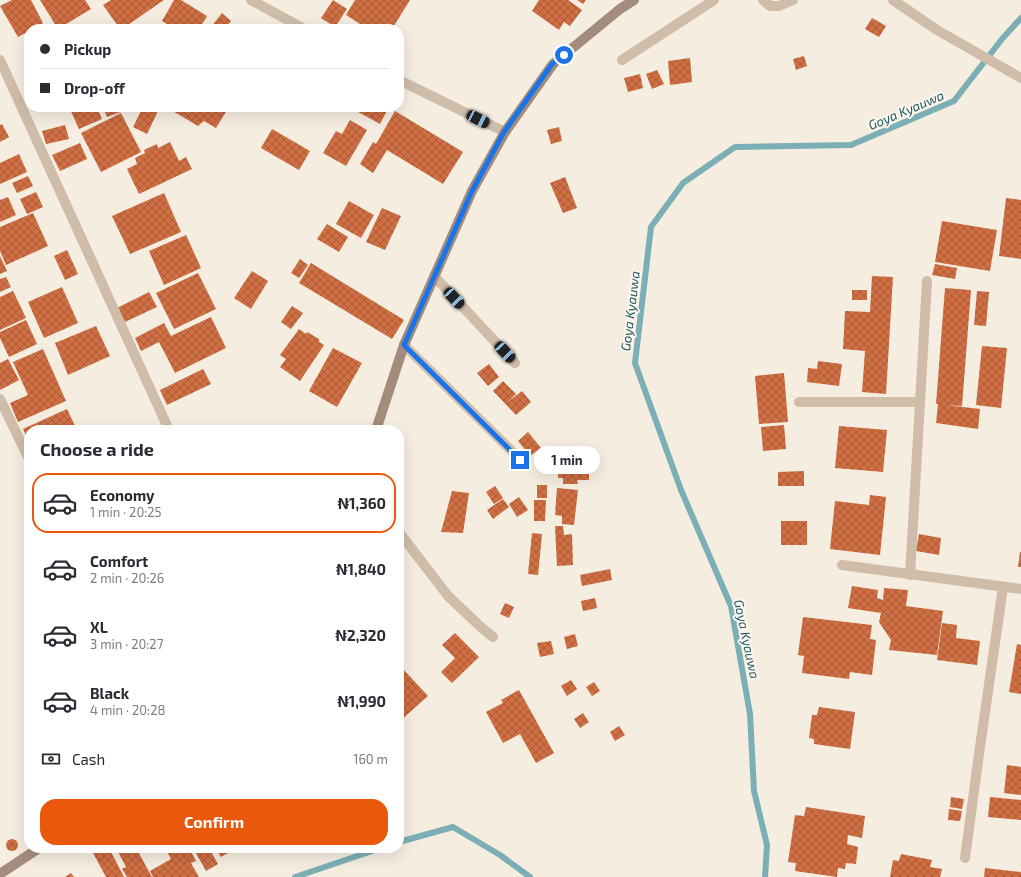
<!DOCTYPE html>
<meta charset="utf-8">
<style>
body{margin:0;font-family:"Exo 2",sans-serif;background:#f7f7f7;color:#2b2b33;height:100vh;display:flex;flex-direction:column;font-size:15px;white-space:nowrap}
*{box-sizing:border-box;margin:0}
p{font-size:13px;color:#7c7c81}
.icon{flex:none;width:22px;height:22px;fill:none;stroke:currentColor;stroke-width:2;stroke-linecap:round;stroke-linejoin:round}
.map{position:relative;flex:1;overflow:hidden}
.sheet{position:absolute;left:24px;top:425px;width:380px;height:428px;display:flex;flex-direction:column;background:#fff;border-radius:16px;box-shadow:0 4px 16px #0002}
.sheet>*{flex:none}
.guide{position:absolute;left:24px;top:24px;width:380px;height:88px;border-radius:16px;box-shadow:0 4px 16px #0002;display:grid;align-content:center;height:88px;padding:0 16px;background:#fff}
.end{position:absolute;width:18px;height:18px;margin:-9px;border:5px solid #1a73e8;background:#fff;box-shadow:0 0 0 2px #fff}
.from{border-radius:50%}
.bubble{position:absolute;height:28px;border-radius:14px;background:#fff;box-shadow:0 4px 16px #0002;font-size:13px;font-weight:700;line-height:28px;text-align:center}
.car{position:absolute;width:12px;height:24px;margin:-12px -6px;border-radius:5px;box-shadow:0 0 3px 1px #0007;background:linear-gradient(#222 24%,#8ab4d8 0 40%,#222 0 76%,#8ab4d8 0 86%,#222 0)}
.guide b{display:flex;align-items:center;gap:14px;height:38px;font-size:15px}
.guide b+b{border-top:1px solid #e1e1e2}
.guide i{width:10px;height:10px;background:#2b2b33}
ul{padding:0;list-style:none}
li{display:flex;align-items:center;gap:12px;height:60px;margin:0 8px 6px;padding:0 8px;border:2px solid transparent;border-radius:16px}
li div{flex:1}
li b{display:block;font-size:15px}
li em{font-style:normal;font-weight:700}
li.current{border-color:#ea580c}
li>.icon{width:36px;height:36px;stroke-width:1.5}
h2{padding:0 16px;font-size:18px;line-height:48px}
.pay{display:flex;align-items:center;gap:10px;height:44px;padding:0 16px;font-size:15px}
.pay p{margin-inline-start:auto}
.action{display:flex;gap:8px;margin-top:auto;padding:8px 16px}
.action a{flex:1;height:46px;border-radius:16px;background:#ea580c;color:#fff;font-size:16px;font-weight:700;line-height:46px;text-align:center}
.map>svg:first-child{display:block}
</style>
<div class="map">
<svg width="1021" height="877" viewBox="0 0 1021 877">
<defs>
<pattern id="building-cross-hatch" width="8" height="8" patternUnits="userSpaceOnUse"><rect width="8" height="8" fill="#d06f43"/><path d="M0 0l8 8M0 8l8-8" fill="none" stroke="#aa5c38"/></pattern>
</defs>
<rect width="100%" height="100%" fill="#f5ede0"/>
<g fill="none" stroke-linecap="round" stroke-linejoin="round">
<g stroke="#7cafb5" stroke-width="6">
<polyline points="399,842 453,827 500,855 530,877"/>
<polyline points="295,877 381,848"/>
<polyline points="765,877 767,845 754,791 750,714 731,606 681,490 635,363 651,227 683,183 735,147 851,145 954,101 1002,39 1021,18"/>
</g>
</g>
<g fill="url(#building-cross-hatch)">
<polygon points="12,0 31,0 43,23 33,29 29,29 29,31 18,37 0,6"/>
<polygon points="40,0 85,0 91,9 58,29"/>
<polygon points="111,0 164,0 122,29 120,29 103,5"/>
<polygon points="174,0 181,0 207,16 199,29 175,29 162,21"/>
<polygon points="333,0 347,9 335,27 321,18"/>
<polygon points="355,0 410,0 392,29 368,29 346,15"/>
<polygon points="539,0 568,0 582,10 570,26 564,22 559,30 532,11"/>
<polygon points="577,0 586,0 583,4"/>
<polygon points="222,13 231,21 225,29 214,29 211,27"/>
<polygon points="872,18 886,26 879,37 865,29"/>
<polygon points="804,56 807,66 796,70 793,59"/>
<polygon points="690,58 692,82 670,85 668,61"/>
<polygon points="657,70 664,84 652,89 646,74"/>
<polygon points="640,74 643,88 628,92 624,78"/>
<polygon points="69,107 97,107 102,119 79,129"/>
<polygon points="103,107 128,107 129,109 107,117"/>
<polygon points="143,107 160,107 147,134 133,127"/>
<polygon points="166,107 229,107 216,128 204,121 198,126"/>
<polygon points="351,107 389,107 380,124 351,108"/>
<polygon points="395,111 463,152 443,184 387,150 373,173 360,164 373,142 376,144"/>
<polygon points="121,113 141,152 101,172 81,133"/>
<polygon points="350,120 367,130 346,166 323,153 336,131 342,134"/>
<polygon points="2,124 9,137 0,142 0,125"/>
<polygon points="65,125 69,139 46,144 42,131"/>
<polygon points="559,127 562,141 551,144 547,130"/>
<polygon points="272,129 310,151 299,170 261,148"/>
<polygon points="170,142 179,161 186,157 192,169 139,194 127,169 137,164 135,158 145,153 144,150 157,144 158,148"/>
<polygon points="80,143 87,159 60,171 52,155"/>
<polygon points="19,154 27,172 0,184 0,163"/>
<polygon points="28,176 33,186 17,193 12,183"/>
<polygon points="565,177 577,208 563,213 550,183"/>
<polygon points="36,192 43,207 27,214 20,199"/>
<polygon points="164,193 181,232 130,254 112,216"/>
<polygon points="8,197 16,215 0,222 0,200"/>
<polygon points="1006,198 1021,200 1021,259 999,256"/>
<polygon points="349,201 374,215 361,238 336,224"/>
<polygon points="382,208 401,216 385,250 366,242"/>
<polygon points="33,213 48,246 6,265 0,251 0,227"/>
<polygon points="942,221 997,230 990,271 935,262"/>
<polygon points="327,224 348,237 339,252 317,239"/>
<polygon points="186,235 201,268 164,285 149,251"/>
<polygon points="67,250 78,274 65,280 54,256"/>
<polygon points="0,256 7,271 0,274"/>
<polygon points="300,259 308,265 299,278 291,273"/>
<polygon points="311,263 404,320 392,339 299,283"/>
<polygon points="935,264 957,268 955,279 932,275"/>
<polygon points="252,271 268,281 251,309 234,298"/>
<polygon points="198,273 216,309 174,329 156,293"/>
<polygon points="872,276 893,277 886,394 862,392 865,351 843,349 845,311 870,312"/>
<polygon points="6,277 11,287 0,292 0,279"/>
<polygon points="62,287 78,323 44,338 28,302"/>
<polygon points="945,288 971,290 962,406 946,405 980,409 978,429 936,423 938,404 936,404"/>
<rect x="852" y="290" width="15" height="10"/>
<polygon points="13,291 26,318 0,330 0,297"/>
<polygon points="977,291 989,292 986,326 974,325"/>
<polygon points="149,292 157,307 125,322 117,308"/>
<polygon points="292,306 303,313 291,329 281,322"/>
<polygon points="211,317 226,348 175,373 159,342 141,351 135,338 164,323 171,336"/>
<polygon points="26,320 37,344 9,357 0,338 0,332"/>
<polygon points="96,326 110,356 68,375 55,343"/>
<polygon points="299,329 306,334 307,332 319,339 319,342 324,345 300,381 280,367 286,359 280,355"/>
<polygon points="982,346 1007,348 1001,408 976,405"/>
<polygon points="333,348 362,363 337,407 309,391"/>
<polygon points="43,349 66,401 18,422 10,403 28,395 13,362"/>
<polygon points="8,359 19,380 0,390 0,363"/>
<polygon points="818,361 842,364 839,386 807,382 808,368 817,369"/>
<polygon points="489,364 499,377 488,386 477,373"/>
<polygon points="203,369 211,384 167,405 160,390"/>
<polygon points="784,373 788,422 759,424 755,376"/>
<polygon points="503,381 516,394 508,402 522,391 531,402 516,415 493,391"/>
<polygon points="67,409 77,430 29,430 29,441 23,429"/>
<polygon points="784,425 786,449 763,451 761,427"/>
<polygon points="839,426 887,430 883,472 835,468"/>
<polygon points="528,432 541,448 530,456 518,441"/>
<polygon points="562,453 563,464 539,466 538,455"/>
<polygon points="576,454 589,456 588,464 575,462"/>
<polygon points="804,471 804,486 778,486 778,472"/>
<polygon points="558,472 589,472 589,480 577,480 578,484 563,484 563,478 558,478"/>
<rect x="537" y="485" width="10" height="13"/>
<polygon points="495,486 503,498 494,504 486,492"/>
<polygon points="557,488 578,490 574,525 562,524 562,516 555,515"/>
<polygon points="452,491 469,493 463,533 441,532"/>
<polygon points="870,495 886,497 880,555 830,549 835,501 869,505"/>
<polygon points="519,497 528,510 517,517 509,504"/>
<polygon points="503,499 509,507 493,519 487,510"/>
<polygon points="534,500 546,500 545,521 534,521"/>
<rect x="781" y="521" width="26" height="24"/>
<polygon points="555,526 563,526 564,535 572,534 573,565 557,566"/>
<polygon points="532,533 542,534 538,575 528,574"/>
<polygon points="919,534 941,538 939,555 916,551"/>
<polygon points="1020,552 1021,552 1021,567 1018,567"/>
<polygon points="610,569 612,580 582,586 580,575"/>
<polygon points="852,586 878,590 877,598 883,600 884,588 908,590 906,606 943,611 937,655 889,650 891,640 879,622 881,613 848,608"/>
<polygon points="595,598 597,608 583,611 581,601"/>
<polygon points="505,603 514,607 509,618 500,614"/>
<polygon points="803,617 872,625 870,639 876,640 872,675 850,672 849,679 802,673 804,656 798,655"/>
<polygon points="942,623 957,625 956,638 980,641 977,665 937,660"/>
<polygon points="455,633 479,657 452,683 441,672 455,658 442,645"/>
<polygon points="575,634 578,646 567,649 564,637"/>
<polygon points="551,641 554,654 540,657 537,643"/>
<polygon points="1017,644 1021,645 1021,694 1009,692"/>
<polygon points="403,669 428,696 400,721 399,672"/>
<polygon points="571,680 577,689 567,696 561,686"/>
<polygon points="594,682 600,691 592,696 586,687"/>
<polygon points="519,690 554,753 536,763 520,734 503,743 486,712 503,703 501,700"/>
<polygon points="819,707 855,712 850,749 814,744 814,739 809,738 812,715 817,715"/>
<polygon points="583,713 589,722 580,728 574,719"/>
<polygon points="619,726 625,735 615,741 610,732"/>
<polygon points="1007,765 1021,767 1021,795 1004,793"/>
<polygon points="951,797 964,799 962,809 950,807"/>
<polygon points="990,797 1021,800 1021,820 988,817"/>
<polygon points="806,807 865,816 862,838 848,835 847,844 858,847 856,864 846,863 845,869 838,868 837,877 795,871 796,863 788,862 795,815 804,816"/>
<polygon points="949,809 962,811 960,821 948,820"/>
<circle cx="12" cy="845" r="6"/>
<polygon points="97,848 109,848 124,877 106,877 92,851"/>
<polygon points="116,848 136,848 152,877 127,877 122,869 126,867"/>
<polygon points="165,848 189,848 196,861 191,863 199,877 153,877 150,871 171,859"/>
<polygon points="193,848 209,848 218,864 206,871"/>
<polygon points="215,848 237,848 221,857"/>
<polygon points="901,854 932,860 930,867 942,869 940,877 890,877 893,860 899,861"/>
<polygon points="985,868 1021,872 1021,877 984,877"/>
<polygon points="71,873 74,877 65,877"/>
</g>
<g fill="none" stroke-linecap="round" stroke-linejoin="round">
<g stroke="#cfbdaa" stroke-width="10">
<polyline points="763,0 770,6 779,6 793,0"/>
<polyline points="622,60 714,0"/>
<polyline points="434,276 515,363"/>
<polyline points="404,345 521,460"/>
</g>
<g stroke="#cfbdaa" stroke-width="10">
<polyline points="251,0 304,29"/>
<polyline points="893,0 937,30 1021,78"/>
<polyline points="0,60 169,430"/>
<polyline points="399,80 505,132"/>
<polyline points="0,399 29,459"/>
<polyline points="799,402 920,402"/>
<polyline points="399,532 448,596 483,629 493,637"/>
<polyline points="842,565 1021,589"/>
<polyline points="910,575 927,281"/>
<polyline points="965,858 979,754 1003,587"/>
</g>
<g stroke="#a38c7b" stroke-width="10">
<polyline points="376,430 404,345 472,191 505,132 553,64 620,9 634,0"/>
<polyline points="0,874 39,848"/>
</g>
</g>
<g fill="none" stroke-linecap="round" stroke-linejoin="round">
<polyline stroke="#1a73e8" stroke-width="5" points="520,460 404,345 472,191 504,132 552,64 564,55"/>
</g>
<g text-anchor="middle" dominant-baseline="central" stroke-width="4" stroke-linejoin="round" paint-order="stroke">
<g font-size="13" font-style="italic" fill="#1b5862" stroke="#fcf6ed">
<text transform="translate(906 110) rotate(-23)">Goya Kyauwa</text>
<text transform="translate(630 311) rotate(-83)">Goya Kyauwa</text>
<text transform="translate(747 639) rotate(78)">Goya Kyauwa</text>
</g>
</g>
</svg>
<i class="end from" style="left:564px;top:55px"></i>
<i class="end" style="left:520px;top:460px"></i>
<div class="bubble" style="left:534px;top:446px;width:66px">1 min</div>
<i class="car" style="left:478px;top:119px;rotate:116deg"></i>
<i class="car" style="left:454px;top:298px;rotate:137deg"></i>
<i class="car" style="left:505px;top:352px;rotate:137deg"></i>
<div class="guide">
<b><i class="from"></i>Pickup</b>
<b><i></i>Drop-off</b>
</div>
<section class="sheet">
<h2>Choose a ride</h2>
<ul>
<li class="current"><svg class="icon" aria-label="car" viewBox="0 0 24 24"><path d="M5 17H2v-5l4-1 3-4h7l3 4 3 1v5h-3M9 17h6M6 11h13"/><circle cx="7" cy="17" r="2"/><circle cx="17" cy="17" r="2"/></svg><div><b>Economy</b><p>1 min · 20:25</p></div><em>₦1,360</em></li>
<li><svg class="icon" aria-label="car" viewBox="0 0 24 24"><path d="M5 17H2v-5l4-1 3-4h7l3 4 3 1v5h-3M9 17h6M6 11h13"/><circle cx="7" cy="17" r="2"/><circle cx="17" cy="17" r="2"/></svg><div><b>Comfort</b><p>2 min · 20:26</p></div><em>₦1,840</em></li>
<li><svg class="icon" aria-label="car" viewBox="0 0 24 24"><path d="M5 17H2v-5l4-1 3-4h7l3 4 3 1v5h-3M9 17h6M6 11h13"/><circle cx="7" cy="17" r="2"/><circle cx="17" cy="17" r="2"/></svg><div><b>XL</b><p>3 min · 20:27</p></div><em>₦2,320</em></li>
<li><svg class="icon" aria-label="car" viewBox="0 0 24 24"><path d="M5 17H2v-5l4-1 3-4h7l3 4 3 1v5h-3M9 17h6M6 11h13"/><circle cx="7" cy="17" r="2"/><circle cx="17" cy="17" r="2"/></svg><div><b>Black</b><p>4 min · 20:28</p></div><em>₦1,990</em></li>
</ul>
<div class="pay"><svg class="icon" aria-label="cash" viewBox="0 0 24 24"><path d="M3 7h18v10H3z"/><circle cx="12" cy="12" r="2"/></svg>Cash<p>160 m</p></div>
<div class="action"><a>Confirm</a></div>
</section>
</div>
